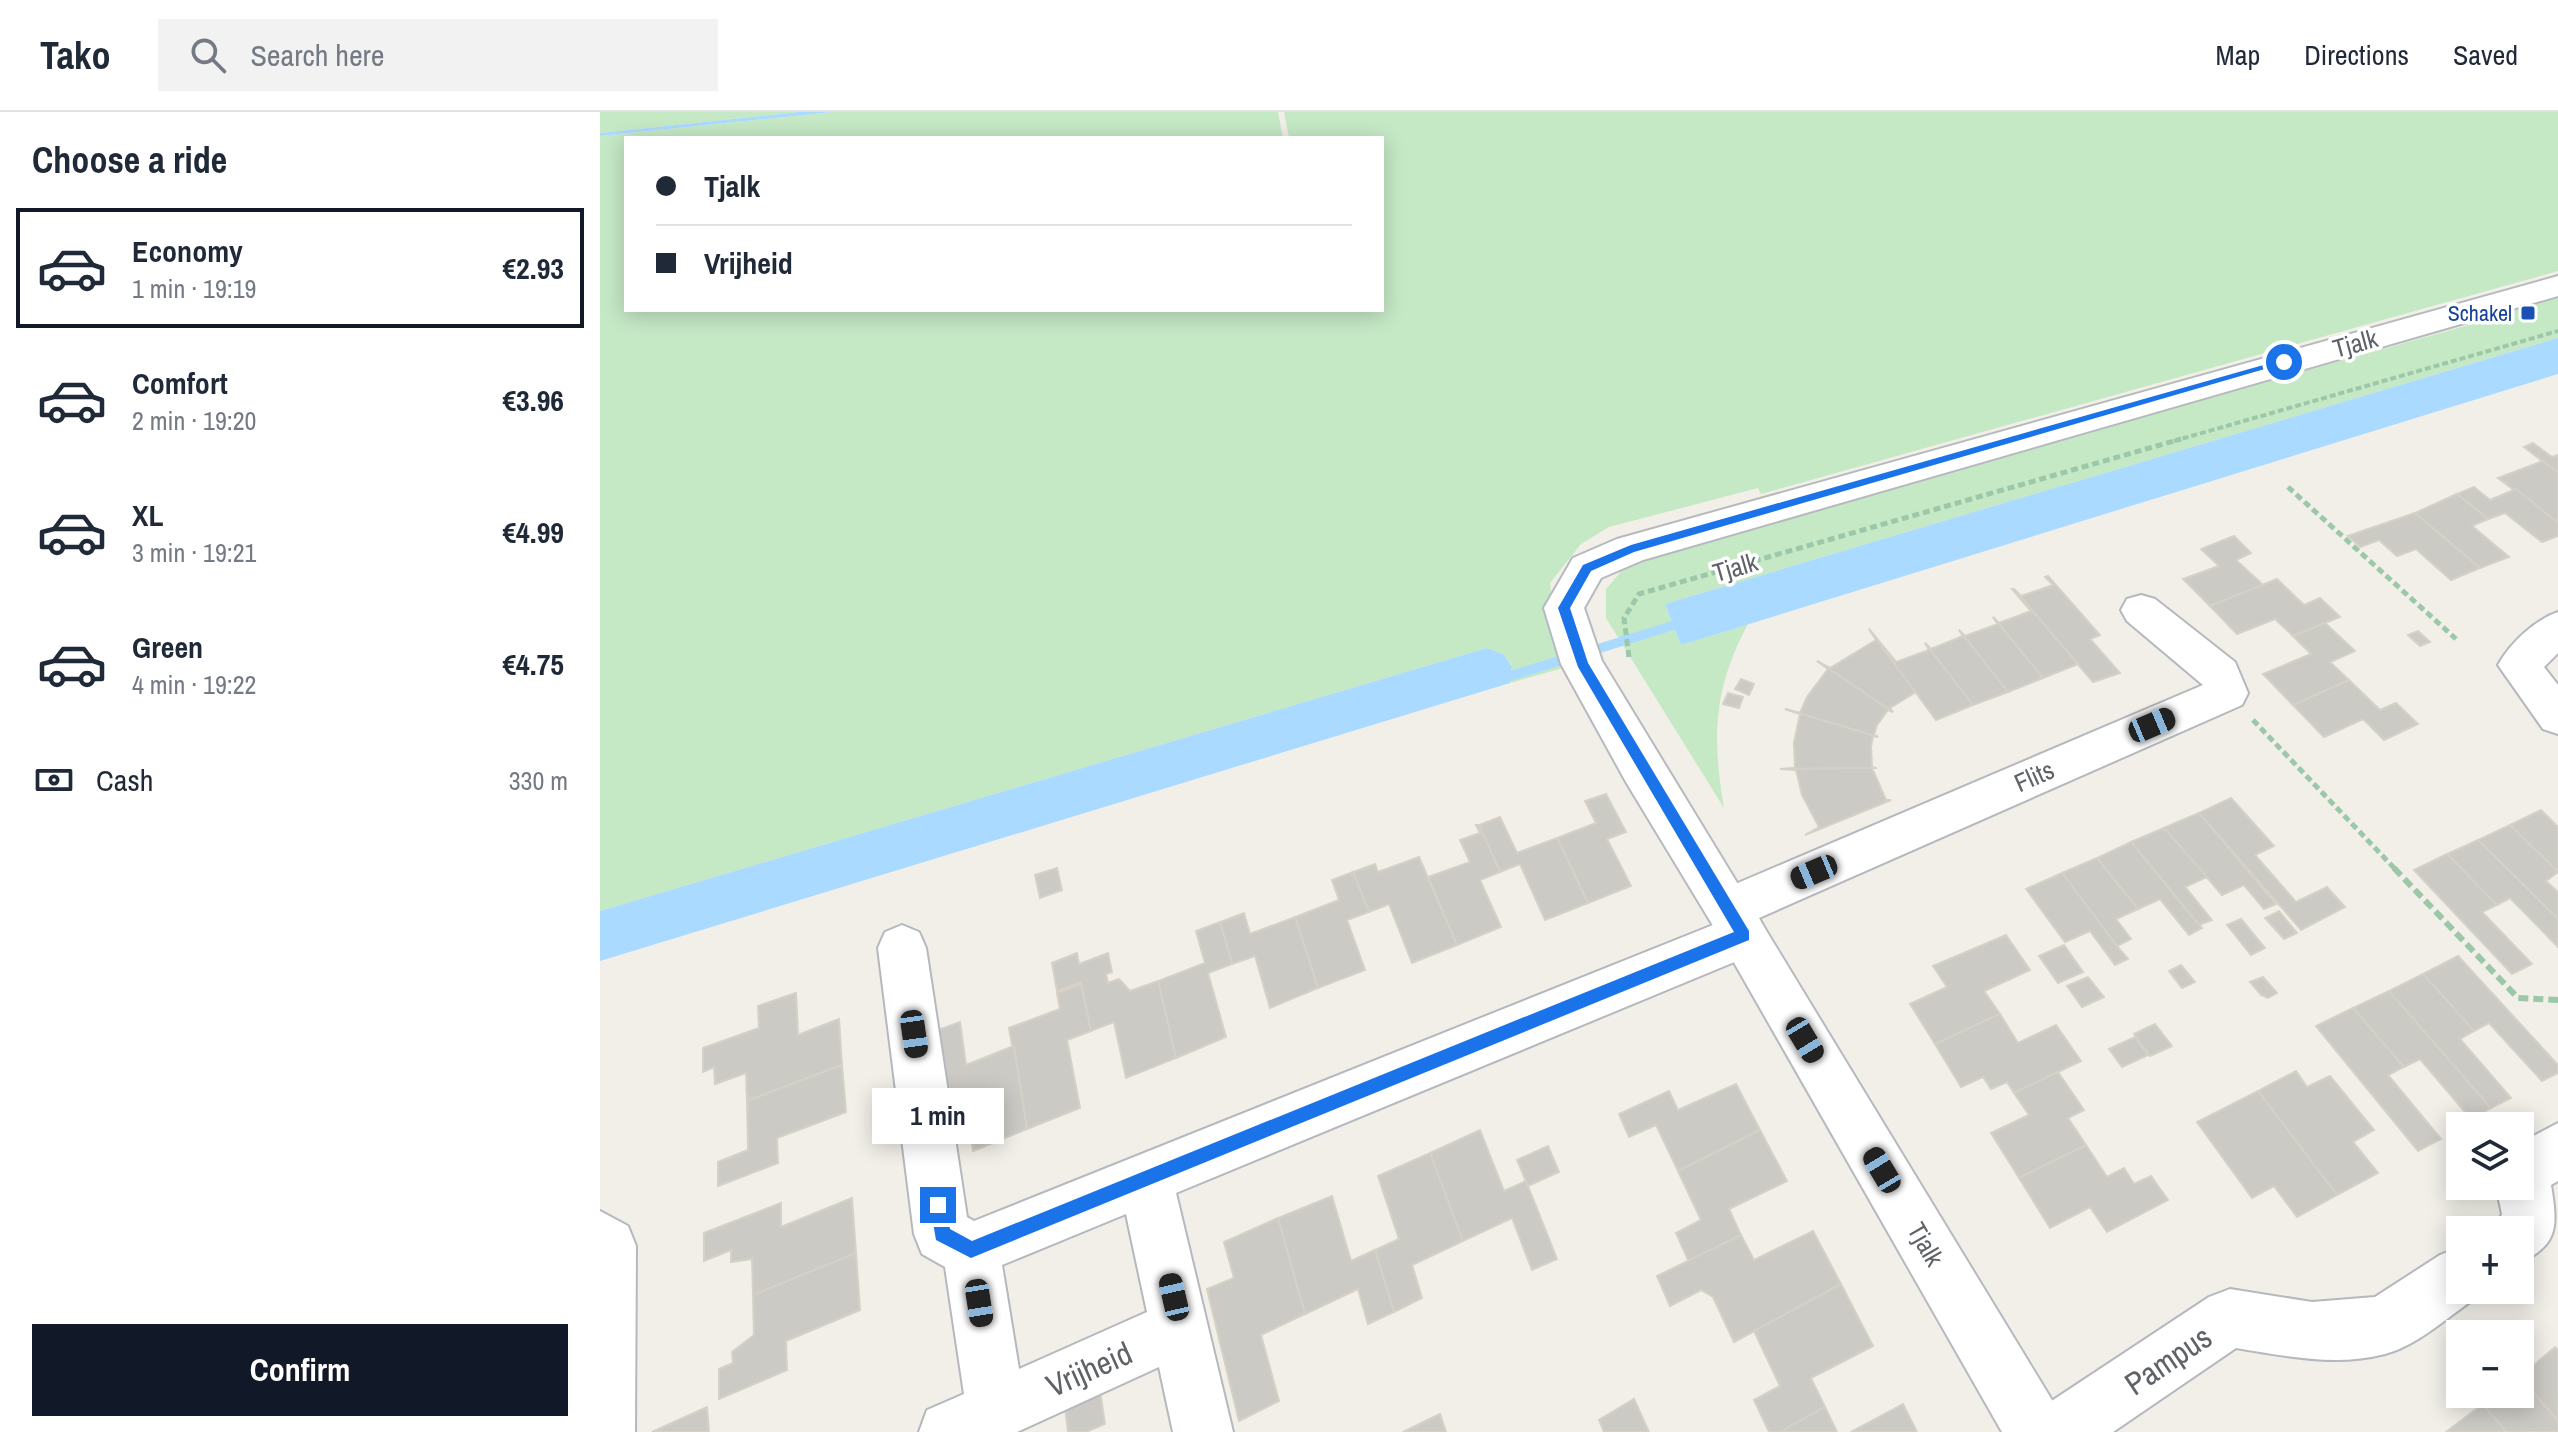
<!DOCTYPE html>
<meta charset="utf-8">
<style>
body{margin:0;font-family:"Archivo Narrow",sans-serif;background:#f2f2f3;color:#1f2937;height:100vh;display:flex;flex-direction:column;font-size:30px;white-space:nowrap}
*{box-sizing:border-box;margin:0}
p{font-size:26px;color:#747a83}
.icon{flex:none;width:44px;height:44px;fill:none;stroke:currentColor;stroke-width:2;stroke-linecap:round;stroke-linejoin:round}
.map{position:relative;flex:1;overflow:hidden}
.panel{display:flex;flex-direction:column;background:#fff;width:600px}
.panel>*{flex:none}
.top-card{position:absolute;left:24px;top:24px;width:760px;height:176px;border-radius:0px;box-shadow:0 4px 20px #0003;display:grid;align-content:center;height:176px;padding:0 32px;background:#fff}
.tools{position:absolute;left:1846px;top:1000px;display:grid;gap:16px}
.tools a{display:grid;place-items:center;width:88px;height:88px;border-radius:0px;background:#fff;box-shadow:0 4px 20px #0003;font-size:40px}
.end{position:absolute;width:36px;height:36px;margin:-18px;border:10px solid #1a73e8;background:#fff;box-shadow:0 0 0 4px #fff}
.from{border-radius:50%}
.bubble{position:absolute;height:56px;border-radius:0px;background:#fff;box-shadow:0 4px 20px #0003;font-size:26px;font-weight:800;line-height:56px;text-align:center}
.car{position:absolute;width:24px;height:48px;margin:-24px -12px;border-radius:10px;box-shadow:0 0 6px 2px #0007;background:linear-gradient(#222 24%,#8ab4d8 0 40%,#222 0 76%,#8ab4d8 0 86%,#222 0)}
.top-card b{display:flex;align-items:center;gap:28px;height:76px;font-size:30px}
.top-card b+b{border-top:2px solid #e0e1e3}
.top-card i{width:20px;height:20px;background:#1f2937}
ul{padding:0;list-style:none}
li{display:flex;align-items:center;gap:24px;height:120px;margin:0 16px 12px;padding:0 16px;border:4px solid transparent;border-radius:0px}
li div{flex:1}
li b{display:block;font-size:30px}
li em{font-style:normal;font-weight:800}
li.current{border-color:#111827}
li>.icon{width:72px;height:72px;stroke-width:1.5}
h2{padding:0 32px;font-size:36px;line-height:96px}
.pay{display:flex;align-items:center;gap:20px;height:88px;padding:0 32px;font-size:30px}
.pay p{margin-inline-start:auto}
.cta{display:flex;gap:16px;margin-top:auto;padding:16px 32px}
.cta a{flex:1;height:92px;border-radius:0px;background:#111827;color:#fff;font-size:32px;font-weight:800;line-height:92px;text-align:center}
header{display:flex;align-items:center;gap:48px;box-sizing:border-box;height:112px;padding:0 40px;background:#fff;border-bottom:2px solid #e0e1e3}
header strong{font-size:38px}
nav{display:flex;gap:44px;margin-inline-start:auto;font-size:28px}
.search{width:560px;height:72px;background:#f2f2f3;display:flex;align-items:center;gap:20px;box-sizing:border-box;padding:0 28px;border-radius:0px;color:#747a83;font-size:30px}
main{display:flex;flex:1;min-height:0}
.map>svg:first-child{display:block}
</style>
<header>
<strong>Tako</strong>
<div class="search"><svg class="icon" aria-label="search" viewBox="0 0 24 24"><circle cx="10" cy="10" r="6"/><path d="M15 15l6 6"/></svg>Search here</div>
<nav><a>Map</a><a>Directions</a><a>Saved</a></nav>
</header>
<main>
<section class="panel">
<h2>Choose a ride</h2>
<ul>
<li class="current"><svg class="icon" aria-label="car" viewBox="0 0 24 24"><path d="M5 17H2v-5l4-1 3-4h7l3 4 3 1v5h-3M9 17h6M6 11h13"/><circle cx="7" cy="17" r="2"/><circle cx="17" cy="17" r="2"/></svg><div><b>Economy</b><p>1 min · 19:19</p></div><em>€2.93</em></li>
<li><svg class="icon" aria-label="car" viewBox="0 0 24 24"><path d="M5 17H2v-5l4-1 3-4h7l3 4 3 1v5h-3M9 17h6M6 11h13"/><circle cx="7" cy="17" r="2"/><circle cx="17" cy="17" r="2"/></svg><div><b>Comfort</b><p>2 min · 19:20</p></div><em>€3.96</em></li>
<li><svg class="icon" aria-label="car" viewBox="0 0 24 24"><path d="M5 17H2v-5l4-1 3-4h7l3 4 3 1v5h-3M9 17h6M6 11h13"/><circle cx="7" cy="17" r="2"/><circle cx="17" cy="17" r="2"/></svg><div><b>XL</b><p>3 min · 19:21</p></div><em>€4.99</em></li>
<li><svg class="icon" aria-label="car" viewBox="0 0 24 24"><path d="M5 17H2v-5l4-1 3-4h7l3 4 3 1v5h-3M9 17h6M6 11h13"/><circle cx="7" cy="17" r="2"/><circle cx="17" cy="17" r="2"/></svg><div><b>Green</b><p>4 min · 19:22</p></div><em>€4.75</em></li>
</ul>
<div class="pay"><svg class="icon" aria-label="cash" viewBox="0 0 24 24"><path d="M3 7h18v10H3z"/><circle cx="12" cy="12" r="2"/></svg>Cash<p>330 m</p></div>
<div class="cta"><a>Confirm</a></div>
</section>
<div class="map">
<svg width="1958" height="1320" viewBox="0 0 1958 1320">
<rect width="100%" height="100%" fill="#f1efe8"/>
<g fill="#c5e8c5">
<polygon points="0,0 199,0 0,21"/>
<polygon points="233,0 678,0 683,26 26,26 26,198 782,198 782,26 689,26 684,0 1958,0 1958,159 1161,382 1158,376 1009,415 981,432 950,471 954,502 984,550 910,571 912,553 903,542 887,536 0,799 0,24"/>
<path d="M1958,185V226L1065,492L1081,533L1148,512C1113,577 1112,626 1124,696L1006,506V477L1031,448L1876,211Z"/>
</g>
<g fill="#aadaff">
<polygon points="199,0 233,0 0,24 0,21"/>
<polygon points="1958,226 1958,262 1081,533 1065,492"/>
<polygon points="887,536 903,542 912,554 910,571 0,849 0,799"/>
</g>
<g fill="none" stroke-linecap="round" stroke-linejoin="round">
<polygon fill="#aadaff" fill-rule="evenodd" points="1088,504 1094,509 1093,512 894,574 887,569 894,564"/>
</g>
<g fill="#cccac5" stroke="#d6d1c6" stroke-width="2">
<polygon points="1933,331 1952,345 1958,343 1958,361 1924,335"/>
<polygon points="1943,349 1958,361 1958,411 1898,366"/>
<polygon points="1874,375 1890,388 1916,377 1958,411 1958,424 1942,430 1905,401 1888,407 1857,382"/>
<polygon points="1857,382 1888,407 1872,414 1909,445 1880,456 1815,401"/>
<polygon points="1815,401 1880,456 1851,468 1816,437 1797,444 1779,428 1760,435 1748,424"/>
<polygon points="1634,424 1651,441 1636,448 1663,473 1610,494 1583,467 1619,454 1601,437"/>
<polygon points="1448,464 1500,523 1490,527 1520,561 1493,570 1414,477 1421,484 1453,473 1445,465"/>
<polygon points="1677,467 1704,493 1720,486 1740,505 1693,524 1675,507 1637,522 1610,494"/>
<polygon points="1412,477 1414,477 1478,552 1443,566 1393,505 1399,511 1431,499"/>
<polygon points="1393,505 1443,566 1408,580 1359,518 1365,524 1398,512"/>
<polygon points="1725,511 1755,539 1730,550 1749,568 1693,593 1663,562 1711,542 1693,524"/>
<polygon points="1269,517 1316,580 1290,596 1293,600 1217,549 1230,556 1276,528"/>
<polygon points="1269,517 1296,550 1329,538 1325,531 1373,593 1336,608"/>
<polygon points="1359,518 1408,580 1373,593 1325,531 1331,537 1363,524"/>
<polygon points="1818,519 1830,530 1820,534 1808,523"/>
<polygon points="1217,549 1293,600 1288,598 1277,613 1274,623 1278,625 1185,597 1200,601 1207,585 1228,557"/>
<polygon points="1141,567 1154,572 1149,583 1135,577"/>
<polygon points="1749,568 1780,598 1796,591 1818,612 1784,628 1763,607 1724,625 1693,593"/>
<polygon points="1128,581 1143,585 1139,596 1123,592"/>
<polygon points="1185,597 1278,625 1273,624 1271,635 1272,655 1276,656 1180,657 1195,656 1194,631 1200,602"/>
<polygon points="1272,656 1286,688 1291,688 1205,723 1219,715 1202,683 1196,658 1180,657 1277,656"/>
<polygon points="1006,682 1026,720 1007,727 1031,774 988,791 957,726 996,711 985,689"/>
<polygon points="1631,686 1674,734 1655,743 1696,790 1727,775 1745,795 1701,818 1599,701"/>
<polygon points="1941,698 1958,715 1958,760 1910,713"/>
<polygon points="1599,701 1676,792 1664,797 1644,773 1622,783 1564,716"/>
<polygon points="900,705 917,741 957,726 988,791 945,808 920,752 900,760 879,713"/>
<polygon points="876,713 879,713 900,760 880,768 901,815 857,833 828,765 870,750 860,728 880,721"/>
<polygon points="1910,713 1958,760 1946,769 1958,780 1958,807 1878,728"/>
<polygon points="1564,716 1607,765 1585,775 1612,808 1599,813 1531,730"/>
<polygon points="1878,728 1958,807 1958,835 1910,786 1897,793 1847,742"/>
<polygon points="1531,730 1599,813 1602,816 1589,823 1560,787 1538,797 1497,746"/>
<polygon points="1847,742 1897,793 1882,800 1932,852 1912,862 1814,758"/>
<polygon points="819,745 857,833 812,851 789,792 769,800 753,760 775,752 778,760"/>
<polygon points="1497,746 1538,797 1516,807 1531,827 1517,834 1462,761"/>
<polygon points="457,756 462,778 440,786 435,763"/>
<polygon points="753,760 769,800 747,808 765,858 718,876 695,805 739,788 732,768"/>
<polygon points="1462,761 1517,834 1528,847 1515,853 1490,819 1465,830 1426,777"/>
<polygon points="1679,799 1697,821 1684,827 1665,806"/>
<polygon points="644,801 650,822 695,805 718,876 670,896 655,844 632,852 620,810"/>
<polygon points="1641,807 1665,836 1651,843 1627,813"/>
<polygon points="620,810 632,852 608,861 626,925 576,946 558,869 605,851 596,819"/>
<polygon points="1406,823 1430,858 1384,879 1400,902 1335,932 1310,892 1347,875 1333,854"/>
<polygon points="1464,833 1483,860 1458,871 1439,844"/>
<polygon points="477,841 479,852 508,841 512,860 506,862 508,871 519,867 530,879 558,869 576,946 526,966 514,910 491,919 481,870 457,879 452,851"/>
<polygon points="1858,844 1958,953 1958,961 1942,969 1889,911 1874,919 1823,862"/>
<polygon points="1581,853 1595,870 1582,876 1569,859"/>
<polygon points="1823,862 1874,919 1860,927 1911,986 1891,996 1789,879"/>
<polygon points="1488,865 1504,885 1482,895 1467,874"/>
<polygon points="1663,865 1677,881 1668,886 1661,883 1650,870"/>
<polygon points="481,872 491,919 467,928 480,996 427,1017 409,916 460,897 457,881"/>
<polygon points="1789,879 1891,996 1871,1007 1820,947 1804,955 1753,896"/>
<polygon points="196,881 198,923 239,907 242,953 147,989 146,961 115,972 114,955 103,960 103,936 159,916 158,894"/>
<polygon points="1753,896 1804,955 1788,963 1841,1027 1818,1039 1716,914"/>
<polygon points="1400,902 1418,931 1456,913 1481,949 1414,981 1407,970 1391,977 1383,965 1361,975 1335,932"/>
<polygon points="360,910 366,953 414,934 427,1017 373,1039 365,979 338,989 330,921"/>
<polygon points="1555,912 1572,934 1550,944 1534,922"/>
<polygon points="1535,925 1548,943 1522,955 1509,937"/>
<polygon points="242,953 246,1000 177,1026 178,1051 118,1074 118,1050 148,1038 147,989"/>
<polygon points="1696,959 1707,975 1730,964 1774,1018 1753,1030 1778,1061 1737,1083 1658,979"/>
<polygon points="1458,960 1484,998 1468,1006 1486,1033 1419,1066 1391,1021 1429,1003 1414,981"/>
<polygon points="1136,972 1160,1018 1078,1059 1056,1013 1029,1025 1019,1002 1069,979 1078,998"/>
<polygon points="1658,979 1737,1083 1697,1105 1674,1074 1652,1086 1597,1010"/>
<polygon points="880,1018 904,1079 926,1069 957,1147 932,1158 912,1106 863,1129 830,1041"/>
<polygon points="1160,1018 1187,1069 1129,1097 1141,1123 1089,1150 1076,1121 1101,1108 1078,1059"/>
<polygon points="1486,1033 1507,1065 1524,1056 1534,1072 1551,1064 1568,1088 1507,1120 1490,1095 1450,1116 1419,1066"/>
<polygon points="948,1034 959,1060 928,1074 917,1048"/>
<polygon points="830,1041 863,1129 812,1153 822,1186 794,1200 775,1138 799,1127 778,1064"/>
<polygon points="732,1084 751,1149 775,1138 794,1200 768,1212 758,1177 705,1202 678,1106"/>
<polygon points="252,1086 256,1141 153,1183 152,1147 131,1150 131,1138 104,1149 104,1121 181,1091 181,1115"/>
<polygon points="678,1106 705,1202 661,1223 679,1289 639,1309 607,1177 634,1166 624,1130"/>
<polygon points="1213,1119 1241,1172 1134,1230 1113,1185 1101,1178 1070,1194 1057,1164 1141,1123 1154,1148"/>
<polygon points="256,1141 260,1198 186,1229 187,1258 119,1287 119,1257 133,1251 132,1240 154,1223 153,1183"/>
<polygon points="1241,1172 1273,1234 1211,1266 1225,1295 1180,1320 1169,1320 1154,1288 1180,1274 1154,1219"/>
<polygon points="1955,1235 1958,1238 1958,1309 1920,1265"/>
<polygon points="1920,1265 1958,1309 1958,1320 1906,1320 1883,1292 1896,1282 1920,1282"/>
<polygon points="500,1279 505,1312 486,1320 468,1320 465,1295"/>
<polygon points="1034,1287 1049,1320 1004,1320 999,1308"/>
<polygon points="1303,1292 1317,1320 1251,1320"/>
<polygon points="1883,1292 1906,1320 1846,1320"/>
<polygon points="107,1295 109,1320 52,1320"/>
<polygon points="1225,1295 1237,1320 1180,1320"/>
<polygon points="840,1302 846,1320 803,1320"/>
</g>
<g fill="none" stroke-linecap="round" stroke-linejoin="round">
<defs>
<g id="street">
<path d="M1541,483L1555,487L1635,550L1648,581L1642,593L1159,806L1168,823L1161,839L576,1081L633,1320H573L559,1255L417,1320H319L327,1298L364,1282L345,1155L322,1142L314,1122L278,836L285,820L302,813L319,820L326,836L367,1105L374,1109L1113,813L1105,797L1112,782L1603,573L1527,509L1521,498L1527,487ZM526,1102L547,1200L419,1257L402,1153Z"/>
<path d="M1958,500V541L1944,555L1958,573V622L1943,617L1898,553C1910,531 1935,508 1958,500Z"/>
<path d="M1958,1011V1069L1951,1073C1958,1116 1958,1132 1920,1151V1118H1894L1902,1102L1896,1074H1920V1031Z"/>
<polygon points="0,1099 28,1114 36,1134 35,1320 0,1320"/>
<path d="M1860,1135V1178H1882L1880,1183C1851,1202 1819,1233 1785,1242C1736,1255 1685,1244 1636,1236L1513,1320H1430L1438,1298L1609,1185L1630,1177L1712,1190L1775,1185L1840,1143Z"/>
</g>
<polygon id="secondary" points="1958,164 1958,184 1043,448 1001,466 984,496 1002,549 1458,1298 1466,1320 1402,1320 1112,812 1026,670 961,552 944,496 973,446 1017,427"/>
</defs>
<use href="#street" stroke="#b5b8bc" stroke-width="4"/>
<use href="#secondary" stroke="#b6babf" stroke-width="4"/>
<polyline stroke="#9cc7a9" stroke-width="4" stroke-dasharray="6 3" stroke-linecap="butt" points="1574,329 1958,219"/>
<g stroke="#9cc7a9" stroke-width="5" stroke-dasharray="7 4" stroke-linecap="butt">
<polyline points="1688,375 1856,527"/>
<polyline points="1029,545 1024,506 1039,482 1581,327"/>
<polyline points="1653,608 1796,758"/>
</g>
<polyline stroke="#9cc7a9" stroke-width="6" stroke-dasharray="10 5" stroke-linecap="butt" points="1794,756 1918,886 1958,888"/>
<use href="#street" fill="#fff" fill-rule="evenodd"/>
<use href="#secondary" fill="#fff" fill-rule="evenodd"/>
</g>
<polygon fill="#1a73e8" points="1681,248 1689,250 1034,440 991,459 970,496 988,551 1149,819 1149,828 371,1146 336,1128 330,1093 338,1085 346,1093 350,1117 372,1129 1134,820 978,555 958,496 983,453 1031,433"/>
<rect fill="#1a4fb4" stroke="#fff" stroke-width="3" x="1920" y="193" width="16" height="16" rx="4"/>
<g text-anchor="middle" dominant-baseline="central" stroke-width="7" stroke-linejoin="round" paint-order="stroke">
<g font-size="22" fill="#164399" stroke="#fff" text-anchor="end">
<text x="1912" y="201">Schakel</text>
</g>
<g font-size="26" fill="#5f6368" stroke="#fff">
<text transform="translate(1755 231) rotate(-15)">Tjalk</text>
<text transform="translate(1135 455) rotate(-16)">Tjalk</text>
<text transform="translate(1434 664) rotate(-24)">Flits</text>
<text transform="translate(1326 1132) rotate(60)">Tjalk</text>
</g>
<g font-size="32" fill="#5f6368" stroke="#fff">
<text transform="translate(1568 1248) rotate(-34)">Pampus</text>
<text transform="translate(489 1257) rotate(-24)">Vrijheid</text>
</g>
</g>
</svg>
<div class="tools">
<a><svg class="icon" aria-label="layers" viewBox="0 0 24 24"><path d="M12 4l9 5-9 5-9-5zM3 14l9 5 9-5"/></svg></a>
<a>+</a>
<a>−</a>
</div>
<i class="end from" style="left:1684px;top:250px"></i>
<i class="end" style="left:338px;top:1093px"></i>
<div class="bubble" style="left:272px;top:976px;width:132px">1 min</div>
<i class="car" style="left:1552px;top:613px;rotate:67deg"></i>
<i class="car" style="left:1214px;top:760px;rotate:247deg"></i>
<i class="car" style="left:314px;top:922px;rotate:172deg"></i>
<i class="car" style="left:1205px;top:928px;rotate:149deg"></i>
<i class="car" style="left:1282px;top:1058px;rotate:329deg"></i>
<i class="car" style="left:574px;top:1185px;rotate:347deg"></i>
<i class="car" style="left:379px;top:1191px;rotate:171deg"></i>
<div class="top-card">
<b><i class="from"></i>Tjalk</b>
<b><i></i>Vrijheid</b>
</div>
</div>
</main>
